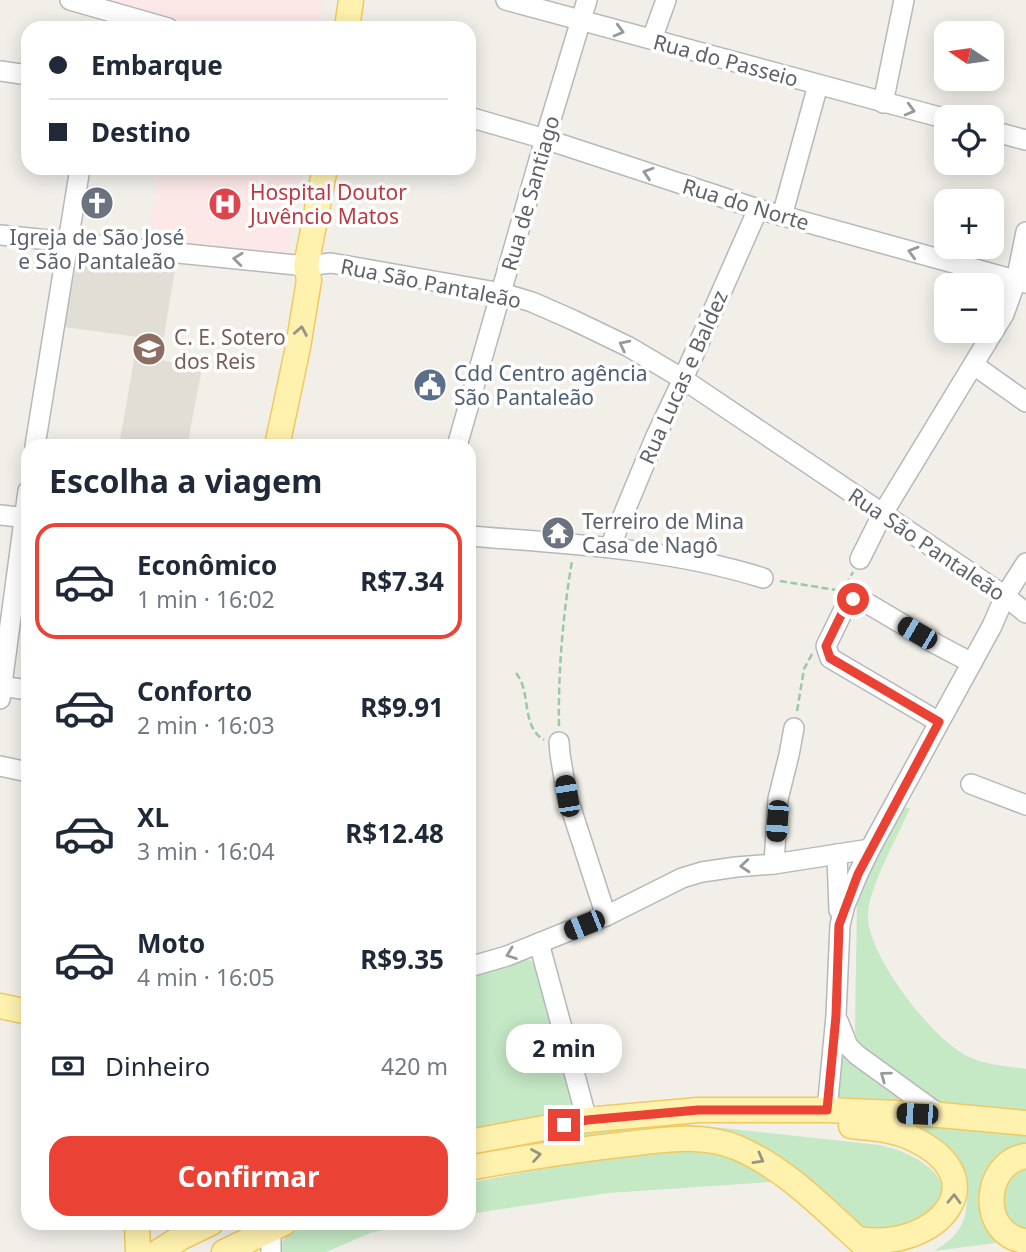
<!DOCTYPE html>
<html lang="pt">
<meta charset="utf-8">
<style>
body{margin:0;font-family:"Noto Sans",sans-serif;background:#f2f2f3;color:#1f2937;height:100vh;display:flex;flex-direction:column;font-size:26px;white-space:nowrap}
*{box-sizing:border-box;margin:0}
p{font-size:23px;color:#747a83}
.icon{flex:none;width:38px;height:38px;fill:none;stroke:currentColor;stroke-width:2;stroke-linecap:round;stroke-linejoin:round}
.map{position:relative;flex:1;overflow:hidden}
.sheet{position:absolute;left:21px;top:439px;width:455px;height:791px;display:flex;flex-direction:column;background:#fff;border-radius:21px;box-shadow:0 4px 18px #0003}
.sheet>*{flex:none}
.top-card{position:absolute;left:21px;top:21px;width:455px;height:154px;border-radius:21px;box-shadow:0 4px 18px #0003;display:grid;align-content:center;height:154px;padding:0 28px;background:#fff}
.needle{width:46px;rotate:283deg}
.controls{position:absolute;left:934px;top:21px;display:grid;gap:14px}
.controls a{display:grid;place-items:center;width:70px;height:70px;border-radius:14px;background:#fff;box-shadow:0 4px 18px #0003;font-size:35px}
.end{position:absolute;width:32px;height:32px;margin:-16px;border:9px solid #ea4335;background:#fff;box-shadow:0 0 0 4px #fff}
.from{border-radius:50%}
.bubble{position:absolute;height:49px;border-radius:21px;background:#fff;box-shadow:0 4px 18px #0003;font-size:23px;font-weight:700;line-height:49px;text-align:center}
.car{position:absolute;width:21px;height:42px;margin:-21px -10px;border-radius:9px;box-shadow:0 0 5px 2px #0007;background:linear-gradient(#222 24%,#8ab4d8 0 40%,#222 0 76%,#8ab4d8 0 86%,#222 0)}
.top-card b{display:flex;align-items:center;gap:24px;height:66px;font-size:26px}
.top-card b+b{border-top:2px solid #e0e1e3}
.top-card i{width:18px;height:18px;background:#1f2937}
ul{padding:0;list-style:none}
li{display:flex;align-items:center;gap:21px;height:116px;margin:0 14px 10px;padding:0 14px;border:4px solid transparent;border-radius:21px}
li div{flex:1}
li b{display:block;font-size:26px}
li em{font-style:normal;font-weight:700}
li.selected{border-color:#ea4335}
li>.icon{width:63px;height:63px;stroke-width:1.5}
h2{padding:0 28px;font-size:32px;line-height:84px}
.pay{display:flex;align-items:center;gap:18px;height:77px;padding:0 28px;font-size:26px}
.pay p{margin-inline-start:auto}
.primary-button{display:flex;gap:14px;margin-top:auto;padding:14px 28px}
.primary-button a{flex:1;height:80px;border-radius:21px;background:#ea4335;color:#fff;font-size:28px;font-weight:700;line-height:80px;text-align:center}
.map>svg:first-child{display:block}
</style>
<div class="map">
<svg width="1026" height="1252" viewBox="0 0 1026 1252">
<rect width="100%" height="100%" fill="#f1efe8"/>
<polygon fill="#e1ded6" points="80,246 177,258 160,360 202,368 187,446 119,446 138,337 64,327"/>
<g fill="#fce8e6">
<polygon points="118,0 323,0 316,28 191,28 117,7"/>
<polygon points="160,168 303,168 288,256 146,241"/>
</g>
<g fill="#c5e8c5">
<path d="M901,808H910C898,836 871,883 868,912C864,952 933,1041 969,1057C986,1065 1007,1066 1026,1069V1116L940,1107L898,1077L858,1041L855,1032L857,902L862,884Z"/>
<polygon points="520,959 530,960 536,966 575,1107 571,1114 469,1132 469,975"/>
<polygon points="843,1053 899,1096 898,1104 838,1099 837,1059"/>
<path d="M685,1124L879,1145C903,1150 944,1166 944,1196C944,1204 941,1214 939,1223L865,1231L740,1142L469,1161V1154L569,1135Z"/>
<path d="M934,1127L1026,1135V1145C998,1143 994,1170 988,1191C986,1199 981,1209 983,1218C986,1230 992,1236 1003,1242L934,1251C962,1234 969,1219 966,1187L902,1128Z"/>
<path d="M689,1150C721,1151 746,1165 771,1182L608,1193L469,1214V1183L573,1163Z"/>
<polygon points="1026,1167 1026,1229 1012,1227 999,1203 1011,1172"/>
<path d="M316,1223H414L370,1233L326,1252H280C282,1231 299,1230 316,1223Z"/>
</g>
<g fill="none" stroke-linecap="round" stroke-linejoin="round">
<defs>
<g id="minor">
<polyline points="70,0 168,28"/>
<polyline points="506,0 947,119"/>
<polyline points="652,39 666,0"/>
<polyline points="0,71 28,75"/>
<polyline points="883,103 904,0"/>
<polyline points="469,117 545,139 758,209 1026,283"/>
<polyline points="992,131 1026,140"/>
<polyline points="782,216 818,85"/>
<polyline points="0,235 306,266 331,263 502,293 532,302 573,320 629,347 683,379 1005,596 1026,613"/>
<polyline points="974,365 1026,402"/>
<polyline points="35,446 80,168"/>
<polyline points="457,446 545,139 587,0"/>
<polyline points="0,515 28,518"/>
<path d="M469,536C568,544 668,548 763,578"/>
<polyline points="610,547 656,436 683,379 758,209"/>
<polyline points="860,559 883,513 1004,314 1016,281 1026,232"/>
<polyline points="0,686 28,690"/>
<polyline points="0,699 28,491"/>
<polyline points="939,722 830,658 826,646 848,601 853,599 860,599 936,644 972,663"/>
<polyline points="559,742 560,754 567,796 606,916"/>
<polyline points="0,766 28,772"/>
<polyline points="971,784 1026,805"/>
<polyline points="837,854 839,910"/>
<polyline points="774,864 778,799 789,755 794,728"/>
<polyline points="539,943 587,1120"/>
<polyline points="469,967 507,956 606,916 682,878 702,872 736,867 774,864 870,849"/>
<polyline points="838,1021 848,1046 857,1055 940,1115"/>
<polyline points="827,1110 836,1016 840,925 845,905 858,874 870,849 992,626 1005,596 1026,563"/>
<polyline points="271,1252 271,1229"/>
</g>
<g id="major">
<polyline points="347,28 351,0"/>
<polyline points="277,446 298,347 309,280 306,266 325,168"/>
<polyline points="0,1006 28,1012"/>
<path d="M851,1126C871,1128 891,1129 909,1137C1003,1179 935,1252 859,1239"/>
<polyline points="469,1142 587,1120 698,1110 827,1110 940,1115 1026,1123"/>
<path d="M1026,1156C982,1162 978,1236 1026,1241"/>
<path d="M469,1168C522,1158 574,1150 627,1144C664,1140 702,1133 738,1148C791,1171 829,1215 872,1252"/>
<polyline points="137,1223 138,1252"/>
<polyline points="158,1252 182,1237 211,1223"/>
<polyline points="224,1252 284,1223"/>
</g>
</defs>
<use href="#minor" stroke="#b5b8bc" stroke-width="22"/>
<use href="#major" stroke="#f2c960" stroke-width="27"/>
<g stroke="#9cc7a9" stroke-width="2.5" stroke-dasharray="7 3.5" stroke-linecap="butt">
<polyline points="780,581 836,590"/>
<polyline points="846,585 853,572"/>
<path d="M516,673C532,692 520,725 544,740"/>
<polyline points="797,711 804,669 812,654"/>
<path d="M559,726C558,672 563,614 572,561"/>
</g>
<use href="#minor" stroke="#fff" stroke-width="19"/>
<use href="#major" stroke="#fff2af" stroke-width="24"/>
</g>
<defs><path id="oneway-chevron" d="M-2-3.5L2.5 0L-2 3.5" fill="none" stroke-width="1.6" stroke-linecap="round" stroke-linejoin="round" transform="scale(1.75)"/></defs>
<g stroke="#979a9d">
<use href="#oneway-chevron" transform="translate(619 31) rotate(15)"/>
<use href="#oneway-chevron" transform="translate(910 110) rotate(15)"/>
<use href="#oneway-chevron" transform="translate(648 173) rotate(-162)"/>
<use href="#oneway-chevron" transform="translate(913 252) rotate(-164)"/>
<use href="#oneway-chevron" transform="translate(238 259) rotate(-174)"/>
<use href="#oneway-chevron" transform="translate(624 345) rotate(-153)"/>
<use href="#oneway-chevron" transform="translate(745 866) rotate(175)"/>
<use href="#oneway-chevron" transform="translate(511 954) rotate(160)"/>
<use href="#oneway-chevron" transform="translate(885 1076) rotate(-144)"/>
</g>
<g stroke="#979581">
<use href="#oneway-chevron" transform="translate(301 331) rotate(-80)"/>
<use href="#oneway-chevron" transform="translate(536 1155) rotate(-9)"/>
<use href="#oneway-chevron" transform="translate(759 1159) rotate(29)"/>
<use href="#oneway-chevron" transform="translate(954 1199) rotate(-88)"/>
</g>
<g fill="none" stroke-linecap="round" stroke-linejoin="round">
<polyline stroke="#ea4335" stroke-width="9" points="564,1125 587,1120 698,1110 827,1110 836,1016 839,925 858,874 939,722 830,658 826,646 848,601 853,599"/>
</g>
<defs>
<symbol id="church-disc" viewBox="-11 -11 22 22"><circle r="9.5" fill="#6b7280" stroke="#fff"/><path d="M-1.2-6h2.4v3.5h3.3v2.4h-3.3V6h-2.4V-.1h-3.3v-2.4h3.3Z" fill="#fff"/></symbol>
<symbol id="hospital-disc" viewBox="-11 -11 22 22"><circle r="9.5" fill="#e0444e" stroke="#fff"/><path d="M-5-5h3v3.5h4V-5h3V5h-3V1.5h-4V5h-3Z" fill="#fff"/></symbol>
<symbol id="school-disc" viewBox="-11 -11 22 22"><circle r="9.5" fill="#8d6e63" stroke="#fff"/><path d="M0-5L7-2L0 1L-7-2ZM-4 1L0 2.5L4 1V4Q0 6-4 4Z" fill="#fff"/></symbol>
<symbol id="civic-disc" viewBox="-11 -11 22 22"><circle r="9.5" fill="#5c6f8a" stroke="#fff"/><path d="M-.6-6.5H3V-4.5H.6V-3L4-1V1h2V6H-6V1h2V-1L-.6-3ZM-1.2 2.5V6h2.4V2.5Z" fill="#fff"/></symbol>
<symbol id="temple-disc" viewBox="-11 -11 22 22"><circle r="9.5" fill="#6b7280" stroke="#fff"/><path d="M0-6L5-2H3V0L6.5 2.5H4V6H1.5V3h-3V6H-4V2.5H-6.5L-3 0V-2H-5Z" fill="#fff"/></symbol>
</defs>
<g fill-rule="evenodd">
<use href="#church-disc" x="78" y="184" width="38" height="38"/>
<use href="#hospital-disc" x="206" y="185" width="38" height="38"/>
<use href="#school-disc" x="130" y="330" width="38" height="38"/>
<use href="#civic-disc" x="411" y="366" width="38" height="38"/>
<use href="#temple-disc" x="539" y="514" width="38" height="38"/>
</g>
<g text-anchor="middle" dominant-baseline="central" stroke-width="7" stroke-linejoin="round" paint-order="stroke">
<g font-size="21" fill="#5f6368" stroke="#fff">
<text transform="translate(726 60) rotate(15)">Rua do Passeio</text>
<text transform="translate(530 193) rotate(-74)">Rua de Santiago</text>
<text transform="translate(746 204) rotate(17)">Rua do Norte</text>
<text transform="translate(431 283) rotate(11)">Rua São Pantaleão</text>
<text transform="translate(683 377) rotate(-66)">Rua Lucas e Baldez</text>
<text transform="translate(927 544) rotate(34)">Rua São Pantaleão</text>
</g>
<g font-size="21" fill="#be3a42" stroke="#fff" text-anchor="start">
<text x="250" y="192">Hospital Doutor<tspan x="250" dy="24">Juvêncio Matos</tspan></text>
</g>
<g font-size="21" fill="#5b616d" stroke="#fff">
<text x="97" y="237">Igreja de São José<tspan x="97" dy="24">e São Pantaleão</tspan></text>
<text x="582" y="521" text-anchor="start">Terreiro de Mina<tspan x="582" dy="24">Casa de Nagô</tspan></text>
</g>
<g font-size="21" fill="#785e54" stroke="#fff" text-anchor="start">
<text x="174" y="337">C. E. Sotero<tspan x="174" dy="24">dos Reis</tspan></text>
</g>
<g font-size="21" fill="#4e5e75" stroke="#fff" text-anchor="start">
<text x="454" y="373">Cdd Centro agência<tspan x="454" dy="24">São Pantaleão</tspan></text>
</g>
</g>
</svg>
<div class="controls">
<a><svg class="needle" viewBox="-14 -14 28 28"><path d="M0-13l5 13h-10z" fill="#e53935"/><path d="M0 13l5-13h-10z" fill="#747a83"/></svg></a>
<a><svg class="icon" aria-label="locate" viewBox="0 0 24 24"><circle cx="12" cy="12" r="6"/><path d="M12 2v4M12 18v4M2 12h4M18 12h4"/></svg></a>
<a>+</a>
<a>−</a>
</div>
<i class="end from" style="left:853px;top:599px"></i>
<i class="end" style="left:564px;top:1125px"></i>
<div class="bubble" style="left:506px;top:1024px;width:116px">2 min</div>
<i class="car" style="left:917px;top:633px;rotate:300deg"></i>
<i class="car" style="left:567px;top:796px;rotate:351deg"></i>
<i class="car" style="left:777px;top:821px;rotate:184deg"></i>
<i class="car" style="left:584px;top:925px;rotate:248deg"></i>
<i class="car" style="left:917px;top:1114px;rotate:272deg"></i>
<div class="top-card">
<b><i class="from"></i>Embarque</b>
<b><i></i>Destino</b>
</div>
<section class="sheet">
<h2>Escolha a viagem</h2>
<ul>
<li class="selected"><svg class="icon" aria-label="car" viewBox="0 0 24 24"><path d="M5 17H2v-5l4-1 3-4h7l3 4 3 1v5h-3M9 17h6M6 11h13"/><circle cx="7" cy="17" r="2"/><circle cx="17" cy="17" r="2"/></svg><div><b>Econômico</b><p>1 min · 16:02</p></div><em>R$7.34</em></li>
<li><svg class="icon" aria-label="car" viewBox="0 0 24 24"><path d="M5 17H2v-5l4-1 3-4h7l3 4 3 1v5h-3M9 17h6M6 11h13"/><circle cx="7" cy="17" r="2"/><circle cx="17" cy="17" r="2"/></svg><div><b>Conforto</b><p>2 min · 16:03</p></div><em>R$9.91</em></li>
<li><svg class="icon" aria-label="car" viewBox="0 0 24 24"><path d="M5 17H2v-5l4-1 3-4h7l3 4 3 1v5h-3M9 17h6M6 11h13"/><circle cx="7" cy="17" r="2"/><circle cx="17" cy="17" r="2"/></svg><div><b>XL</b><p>3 min · 16:04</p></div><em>R$12.48</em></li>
<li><svg class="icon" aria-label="car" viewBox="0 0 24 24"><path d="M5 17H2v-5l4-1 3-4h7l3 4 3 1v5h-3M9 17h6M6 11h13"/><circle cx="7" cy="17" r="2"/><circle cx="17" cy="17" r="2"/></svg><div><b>Moto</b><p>4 min · 16:05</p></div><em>R$9.35</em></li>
</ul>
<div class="pay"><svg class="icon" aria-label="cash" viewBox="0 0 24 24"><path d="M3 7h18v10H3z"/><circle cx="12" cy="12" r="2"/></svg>Dinheiro<p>420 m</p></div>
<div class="primary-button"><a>Confirmar</a></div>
</section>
</div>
